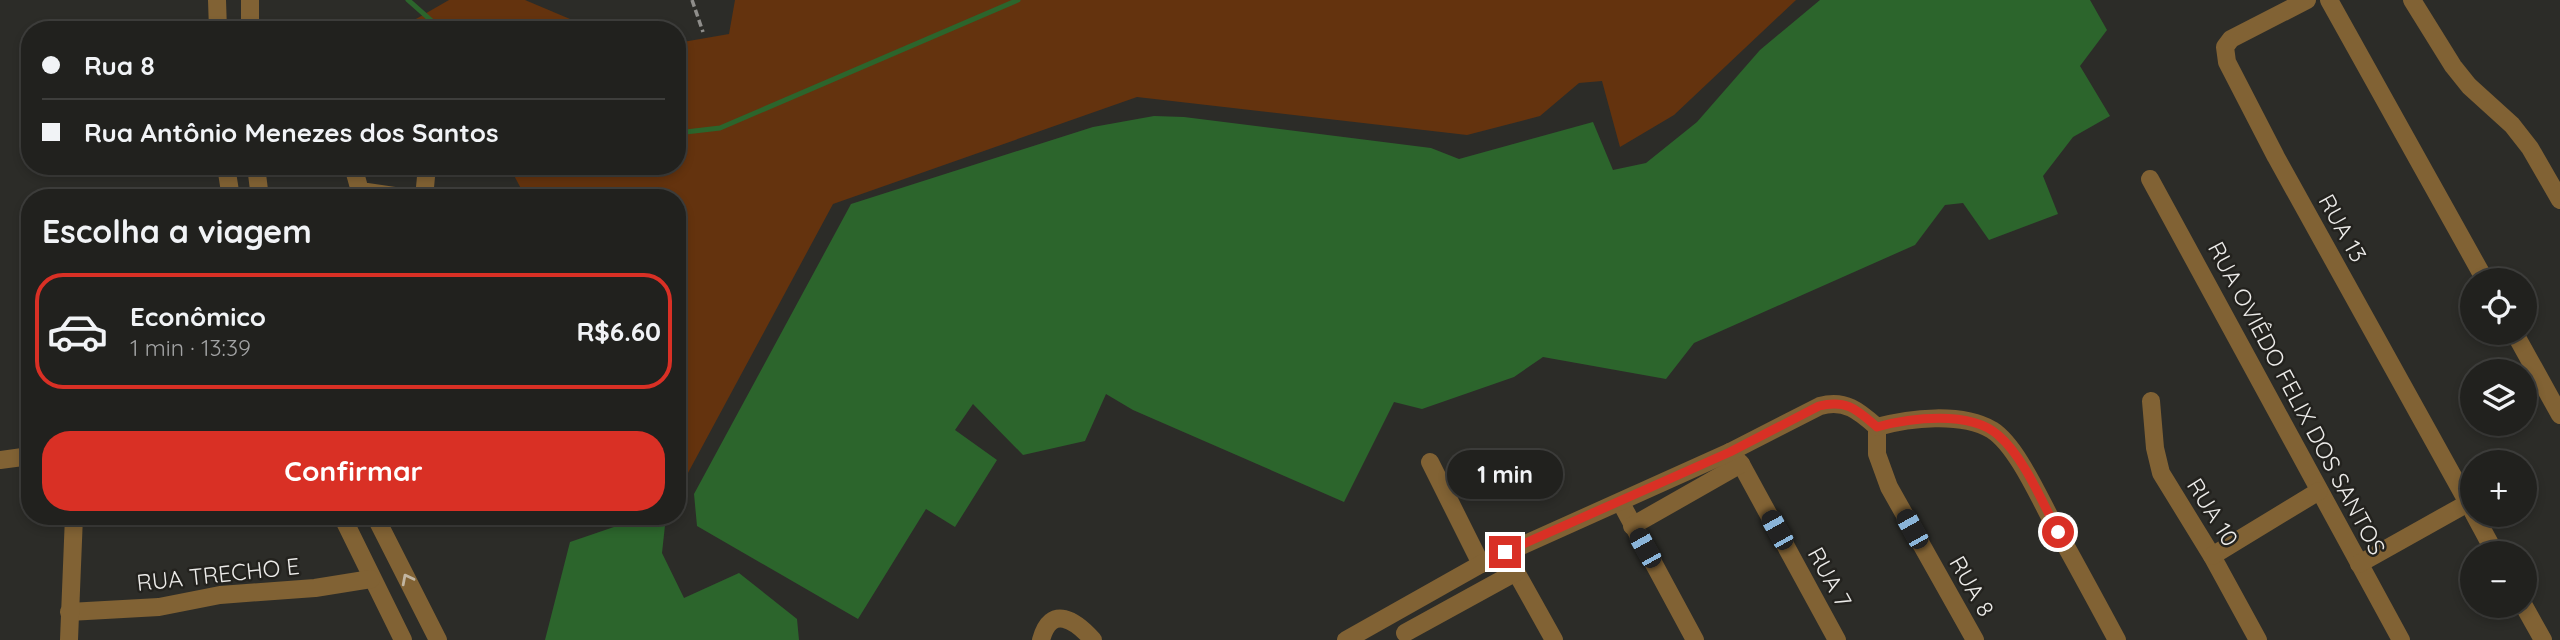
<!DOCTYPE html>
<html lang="pt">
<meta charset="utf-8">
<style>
body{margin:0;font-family:Quicksand,sans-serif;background:#292927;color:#f1f3f6;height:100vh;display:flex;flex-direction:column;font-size:26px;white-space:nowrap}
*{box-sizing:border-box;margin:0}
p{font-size:23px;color:#a2a3a4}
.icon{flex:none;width:38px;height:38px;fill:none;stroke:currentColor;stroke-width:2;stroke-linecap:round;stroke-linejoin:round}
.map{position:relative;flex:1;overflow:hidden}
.drawer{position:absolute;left:21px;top:189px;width:665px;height:336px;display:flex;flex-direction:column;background:#21211e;border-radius:28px;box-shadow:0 4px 10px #0003,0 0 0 2px #3e3e3c}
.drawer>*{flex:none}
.guide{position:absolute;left:21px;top:21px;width:665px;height:154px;border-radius:28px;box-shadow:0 4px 10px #0003,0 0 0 2px #3e3e3c;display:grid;align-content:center;height:154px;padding:0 21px;background:#21211e}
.tools{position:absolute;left:2460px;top:268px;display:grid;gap:14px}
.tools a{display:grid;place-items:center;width:77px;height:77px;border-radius:50%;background:#21211e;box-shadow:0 4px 10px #0003,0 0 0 2px #3e3e3c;font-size:35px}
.end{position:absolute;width:32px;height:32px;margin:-16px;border:9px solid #d93025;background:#fff;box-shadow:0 0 0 4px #fff}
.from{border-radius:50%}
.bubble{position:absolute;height:49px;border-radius:24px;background:#21211e;box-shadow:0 4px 10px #0003,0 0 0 2px #3e3e3c;font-size:23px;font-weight:800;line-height:49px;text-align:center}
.car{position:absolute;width:21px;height:42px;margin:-21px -10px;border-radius:9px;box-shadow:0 0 5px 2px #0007;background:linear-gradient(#222 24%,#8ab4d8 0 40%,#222 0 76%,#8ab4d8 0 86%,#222 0)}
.guide b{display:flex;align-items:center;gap:24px;height:66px;font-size:26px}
.guide b+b{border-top:2px solid #3e3e3c}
.guide i{width:18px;height:18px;background:#f1f3f6}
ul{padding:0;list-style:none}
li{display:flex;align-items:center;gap:21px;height:116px;margin:0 14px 10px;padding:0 7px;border:4px solid transparent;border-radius:28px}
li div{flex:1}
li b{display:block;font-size:26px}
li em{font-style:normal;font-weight:800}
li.on{border-color:#d93025}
li>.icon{width:63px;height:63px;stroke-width:1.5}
h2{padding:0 21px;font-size:32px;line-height:84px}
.cta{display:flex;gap:14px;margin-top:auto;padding:14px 21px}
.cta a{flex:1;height:80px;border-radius:28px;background:#d93025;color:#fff;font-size:28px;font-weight:800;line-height:80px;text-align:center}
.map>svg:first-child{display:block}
</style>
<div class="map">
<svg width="2560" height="640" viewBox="0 0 2560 640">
<rect width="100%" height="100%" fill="#2c2c28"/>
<g fill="#64330e">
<polygon points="449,0 525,0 596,30 415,30 409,23"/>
<polygon points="735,0 1796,0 1674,115 1620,147 1602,81 1579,83 1540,116 1467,135 1137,97 833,204 682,484 677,486 677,198 526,198 509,166 677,166 677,43 729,34"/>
</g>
<g fill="#2c652c">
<polygon points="1820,0 2090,0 2107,30 2080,66 2110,116 2073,137 2043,176 2058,214 1989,240 1963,203 1945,205 1915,245 1694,343 1666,379 1543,357 1514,377 1422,409 1394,402 1344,502 1133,410 1106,394 1085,441 1023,455 973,404 955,430 997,460 955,527 926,509 858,619 697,526 694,494 851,204 1093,127 1154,116 1184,117 1431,148 1459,159 1593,122 1613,170 1646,163 1697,122 1760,50"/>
<polygon points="646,516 666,516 662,553 684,598 739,573 797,619 799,640 545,640 570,542"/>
</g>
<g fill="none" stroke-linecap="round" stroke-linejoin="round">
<g stroke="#2c652c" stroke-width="5">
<polyline points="408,0 442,30"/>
<polyline points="677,133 720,128 1018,0"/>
</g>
<polyline stroke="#8f8e8b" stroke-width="3.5" stroke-dasharray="7 3.5" stroke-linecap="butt" points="692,0 703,32"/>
<g stroke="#816234" stroke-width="18">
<polyline points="217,0 218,30"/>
<polyline points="2307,0 2231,39 2225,47 2227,62 2276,157 2473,512"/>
<polyline points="2329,0 2485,280"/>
<polyline points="2412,0 2453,66 2469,86 2512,125 2530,148 2560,200"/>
<polyline points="250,30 250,0"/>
<polyline points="226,166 231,198"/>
<polyline points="256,166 260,198"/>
<polyline points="353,166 360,191 408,198"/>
<polyline points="2150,179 2401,640"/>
<polyline points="424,198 427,166"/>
<polyline points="2514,332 2560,415"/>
<polyline points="2151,401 2155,448 2161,473 2212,556 2258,640"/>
<path d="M1877,427C1910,418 1961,412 1992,430C2016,445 2039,497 2053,523C2075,562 2096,601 2117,640"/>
<polyline points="1877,427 1877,454 1889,487 1975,640"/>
<polyline points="1730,452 1741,464 1837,640"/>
<polyline points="0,460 30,456"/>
<polyline points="1430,462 1481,564"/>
<polyline points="1621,503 1695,640"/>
<polyline points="2474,514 2495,553"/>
<polyline points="342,516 403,640"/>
<polyline points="375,516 438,640"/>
<polyline points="1632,526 1741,464"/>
<polyline points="2212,556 2319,491"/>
<polyline points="1511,563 1554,640"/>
<polyline points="2359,564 2468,503"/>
<polyline points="2524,606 2543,640"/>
<polyline points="69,612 159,607 220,595 315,588 371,579"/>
<polyline points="1405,633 1516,572"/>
<polyline points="69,640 74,516"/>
<path d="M1041,640C1051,603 1076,621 1093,640"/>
<path d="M1346,640L1481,564L1730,452L1820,406C1845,399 1859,411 1877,427"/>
</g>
</g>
<defs><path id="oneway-chevron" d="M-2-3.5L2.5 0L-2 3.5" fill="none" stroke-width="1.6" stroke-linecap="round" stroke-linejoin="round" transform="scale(1.75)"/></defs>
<use stroke="#c2b5a1" href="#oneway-chevron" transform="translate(407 579) rotate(-117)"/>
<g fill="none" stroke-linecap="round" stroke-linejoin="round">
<path stroke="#d93025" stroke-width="9" d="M1505,552L1730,452L1819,406C1847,399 1857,410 1877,427C1909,418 1970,410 1998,435C2024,457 2042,502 2058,532"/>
</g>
<g text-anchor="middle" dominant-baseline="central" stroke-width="5" stroke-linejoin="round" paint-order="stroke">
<g font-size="23" fill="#edecea" stroke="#23221e">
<text transform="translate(2343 228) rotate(61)">RUA 13</text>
<text transform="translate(2297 398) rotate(62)">RUA OVIÊDO FELIX DOS SANTOS</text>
<text transform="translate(2213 512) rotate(58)">RUA 10</text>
<text transform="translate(218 574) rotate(-6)">RUA TRECHO E</text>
<text transform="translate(1830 577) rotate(61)">RUA 7</text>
<text transform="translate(1972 586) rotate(60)">RUA 8</text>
</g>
</g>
</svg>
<div class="tools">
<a><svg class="icon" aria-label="locate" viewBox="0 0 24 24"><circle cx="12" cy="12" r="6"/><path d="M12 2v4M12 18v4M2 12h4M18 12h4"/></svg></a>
<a><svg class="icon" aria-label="layers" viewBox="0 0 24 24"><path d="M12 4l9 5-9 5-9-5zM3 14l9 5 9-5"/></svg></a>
<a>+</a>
<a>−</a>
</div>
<i class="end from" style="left:2058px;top:532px"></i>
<i class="end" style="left:1505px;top:552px"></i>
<div class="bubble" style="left:1447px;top:450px;width:116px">1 min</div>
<i class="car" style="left:1912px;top:529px;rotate:331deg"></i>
<i class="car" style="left:1777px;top:530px;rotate:331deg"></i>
<i class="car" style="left:1645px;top:548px;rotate:331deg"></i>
<div class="guide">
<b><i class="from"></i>Rua 8</b>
<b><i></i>Rua Antônio Menezes dos Santos</b>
</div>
<section class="drawer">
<h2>Escolha a viagem</h2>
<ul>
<li class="on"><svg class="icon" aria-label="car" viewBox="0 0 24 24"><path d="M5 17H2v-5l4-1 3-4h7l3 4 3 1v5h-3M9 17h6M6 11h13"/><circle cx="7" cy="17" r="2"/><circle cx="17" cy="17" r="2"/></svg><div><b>Econômico</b><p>1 min · 13:39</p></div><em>R$6.60</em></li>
</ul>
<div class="cta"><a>Confirmar</a></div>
</section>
</div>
